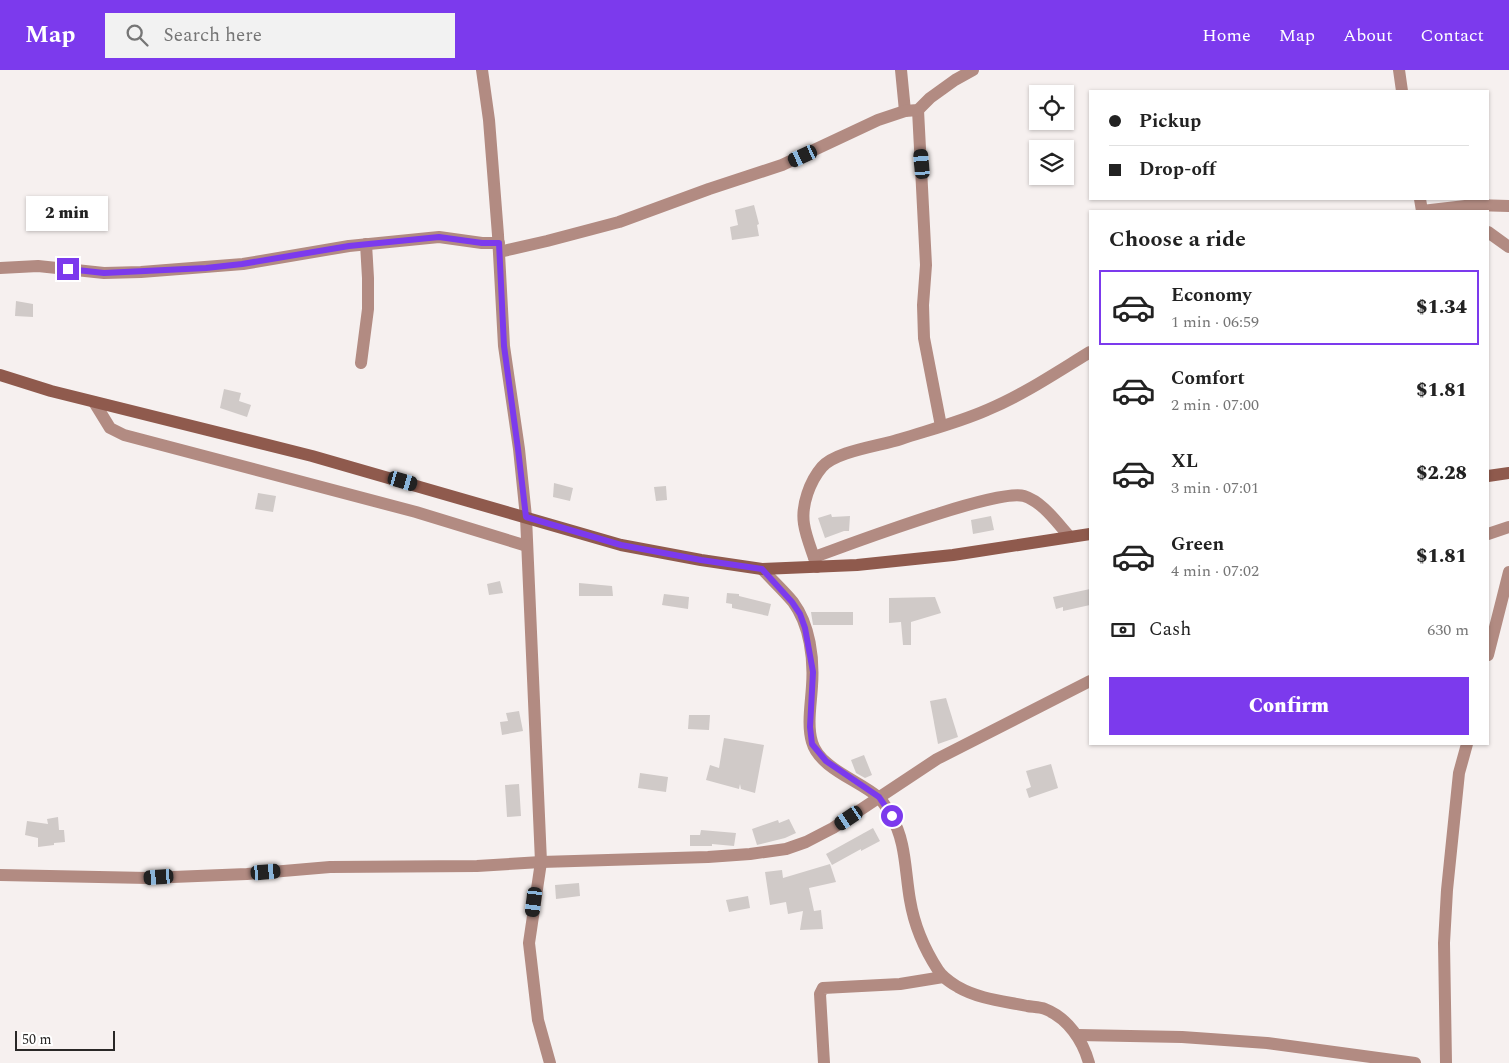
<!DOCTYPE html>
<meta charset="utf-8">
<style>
body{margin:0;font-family:Spectral,serif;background:#f2f2f2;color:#222;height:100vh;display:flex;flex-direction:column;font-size:19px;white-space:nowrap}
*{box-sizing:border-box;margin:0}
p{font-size:16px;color:#767676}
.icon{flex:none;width:28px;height:28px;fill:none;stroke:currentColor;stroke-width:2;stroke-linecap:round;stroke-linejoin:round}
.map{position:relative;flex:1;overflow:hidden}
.side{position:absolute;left:1089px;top:140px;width:400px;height:535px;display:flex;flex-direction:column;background:#fff;border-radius:0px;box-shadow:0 1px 4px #0004}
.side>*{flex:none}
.banner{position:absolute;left:1089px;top:20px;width:400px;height:110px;border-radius:0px;box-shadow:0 1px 4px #0004;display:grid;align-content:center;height:110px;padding:0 20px;background:#fff}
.buttons{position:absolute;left:1029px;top:15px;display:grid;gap:10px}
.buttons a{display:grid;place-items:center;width:45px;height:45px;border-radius:0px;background:#fff;box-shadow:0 1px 4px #0004;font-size:25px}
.scale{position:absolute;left:15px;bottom:12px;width:100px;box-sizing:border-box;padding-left:5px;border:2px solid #292726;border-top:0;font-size:14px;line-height:18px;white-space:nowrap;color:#292726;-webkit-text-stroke:4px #fff;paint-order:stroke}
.end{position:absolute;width:22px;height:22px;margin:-11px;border:6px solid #7c3aed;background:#fff;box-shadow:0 0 0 2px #fff}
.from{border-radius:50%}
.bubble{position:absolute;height:35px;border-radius:0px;background:#fff;box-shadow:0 1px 4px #0004;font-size:16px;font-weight:800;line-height:35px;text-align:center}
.car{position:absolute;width:15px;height:30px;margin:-15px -8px;border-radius:6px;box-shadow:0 0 4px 1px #0007;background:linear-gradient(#222 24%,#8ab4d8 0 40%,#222 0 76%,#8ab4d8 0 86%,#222 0)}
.banner b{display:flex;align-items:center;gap:18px;height:48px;font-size:19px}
.banner b+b{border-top:1px solid #e0e0e0}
.banner i{width:12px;height:12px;background:#222}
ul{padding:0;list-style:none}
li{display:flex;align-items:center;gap:15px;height:75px;margin:0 10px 8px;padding:0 10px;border:2px solid transparent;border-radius:0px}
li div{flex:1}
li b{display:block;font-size:19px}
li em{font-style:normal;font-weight:800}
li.current{border-color:#7c3aed}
li>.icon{width:45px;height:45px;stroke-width:1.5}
h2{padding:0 20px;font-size:22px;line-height:60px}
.pay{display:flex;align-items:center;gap:12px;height:55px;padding:0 20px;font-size:19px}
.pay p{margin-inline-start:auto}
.action{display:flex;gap:10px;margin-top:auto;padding:10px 20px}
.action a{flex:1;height:58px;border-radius:0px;background:#7c3aed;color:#fff;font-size:20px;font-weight:800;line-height:58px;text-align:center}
header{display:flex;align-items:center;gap:30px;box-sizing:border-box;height:70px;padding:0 25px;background:#7c3aed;color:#fff}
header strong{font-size:24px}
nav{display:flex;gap:28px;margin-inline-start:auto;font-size:18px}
.search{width:350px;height:45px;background:#f2f2f2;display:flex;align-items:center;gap:12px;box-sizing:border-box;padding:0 18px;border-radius:0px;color:#767676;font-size:19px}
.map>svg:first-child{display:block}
</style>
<header>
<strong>Map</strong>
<div class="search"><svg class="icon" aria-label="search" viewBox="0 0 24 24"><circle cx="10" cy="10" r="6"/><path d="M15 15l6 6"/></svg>Search here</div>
<nav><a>Home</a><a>Map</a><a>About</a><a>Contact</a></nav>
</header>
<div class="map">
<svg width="1509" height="993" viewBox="0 0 1509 993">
<rect width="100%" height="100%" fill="#f6f0ef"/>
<g fill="#d0cac8">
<polygon points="754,135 759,154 757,155 759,166 732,170 730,157 738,155 735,140"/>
<polygon points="16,231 33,234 33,247 15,246"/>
<polygon points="224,319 241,323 239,331 251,335 247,347 220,338"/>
<polygon points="554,413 573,418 570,431 553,427"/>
<polygon points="666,416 667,430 656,431 654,417"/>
<polygon points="258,423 276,426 273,442 255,439"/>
<polygon points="831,444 832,447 850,446 849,461 844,461 825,468 818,448"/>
<polygon points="991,446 994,460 973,464 971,450"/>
<polygon points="500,511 503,523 489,525 487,514"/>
<polygon points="579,513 612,516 613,526 579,526"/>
<polygon points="1090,519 1090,535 1063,541 1063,537 1056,539 1053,527"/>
<polygon points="727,523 739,524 739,526 771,534 768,546 732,538 732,534 726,533"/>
<polygon points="664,524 689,527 688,539 662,535"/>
<polygon points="935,527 941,543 911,552 911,575 903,575 901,552 889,553 889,528"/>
<polygon points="811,542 853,542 853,555 813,555"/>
<polygon points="946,628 958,667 938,674 930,631"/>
<polygon points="519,641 523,661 502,665 500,652 508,651 506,643"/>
<polygon points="689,645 710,645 709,660 688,659"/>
<polygon points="724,668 764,675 755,723 741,719 740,714 739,719 706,710 710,695 719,698"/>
<polygon points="864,685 872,705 865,708 856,703 851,690"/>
<polygon points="1051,694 1058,718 1029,728 1026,719 1031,717 1026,701"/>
<polygon points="640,703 668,707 666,722 638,718"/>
<polygon points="519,714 521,746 507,747 505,715"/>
<polygon points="58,747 59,760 64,760 65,772 54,773 54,775 38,777 38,768 25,765 27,751 48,754 47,749"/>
<polygon points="789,749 796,763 785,768 757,775 752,759 778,750 779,753"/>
<polygon points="873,758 880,771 861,781 861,779 832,795 826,784"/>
<polygon points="701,760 736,763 734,776 712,774 712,776 690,776 690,765 700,765"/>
<polygon points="830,794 836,812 809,818 814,841 821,840 823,859 800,860 803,841 788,844 786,832 770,835 765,802 782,800 783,808"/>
<polygon points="579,813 580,826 556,829 555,815"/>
<polygon points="748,826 750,838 729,842 726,830"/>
</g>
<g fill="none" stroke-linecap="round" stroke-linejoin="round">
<g stroke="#b28b82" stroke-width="12">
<polyline points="482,0 489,50 498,165 504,276 519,379 526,447 541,792 529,873 538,950 550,993"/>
<polyline points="901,0 905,41"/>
<polyline points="1399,0 1402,21"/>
<polyline points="918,40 926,195 923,235 924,268 941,356"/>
<polyline points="1420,129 1422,141"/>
<polyline points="1422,141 1474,135 1509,136"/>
<polyline points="1488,162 1509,177"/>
<polyline points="499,182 547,171 619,152 709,119 782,95 878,50 905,41 918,40 930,28 955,10 973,0"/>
<polyline points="0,198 38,196 104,203 141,202 243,194 349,176 439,167 482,173 499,173"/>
<polyline points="361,293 368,239 368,208 366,174"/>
<polyline points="94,332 110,358 124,365 416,442 527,476"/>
<polyline points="1488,464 1509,457"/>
<path d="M814,487C848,475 997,418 1024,426C1043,432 1057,453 1070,467"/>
<path d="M817,497C813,483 806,468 804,454C801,435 810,411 822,397C836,381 880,376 901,369C929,360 960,352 987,340C1023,325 1057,302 1090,282"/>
<path d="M762,499C772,510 784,521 793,532C810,555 814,589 812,616C811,634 807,655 812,672C819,698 860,711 878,727C883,731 888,740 891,746C906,770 905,802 910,830C914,854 925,880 938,900C943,908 950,912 958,917C979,929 1003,931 1027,936C1033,937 1040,937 1045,939C1068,948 1083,971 1089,993"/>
<polyline points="1488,585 1509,502"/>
<polyline points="0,805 148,808 247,804 330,797 477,796 541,792 708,787 750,784 786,779 806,772 833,758 937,689 1090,611"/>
<polyline points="1078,965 1182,967 1267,973 1415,993"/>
<polyline points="824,993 820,924 823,918 900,914 943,907"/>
<polyline points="1446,993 1444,873 1447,820 1459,703 1467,674"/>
</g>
<g stroke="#8f5a4d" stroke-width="12">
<polyline points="0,305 51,321 312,386 621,475 701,490 762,499 857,495 953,485 1090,464"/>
<polyline points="1488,406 1509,403"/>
</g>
</g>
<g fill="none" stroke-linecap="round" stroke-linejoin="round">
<polyline stroke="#7c3aed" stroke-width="6" points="68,199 104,203 206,198 242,194 349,176 439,167 482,173 499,173 504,276 518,379 526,447 621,475 701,490 762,499 792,532 800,544 805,558 813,602 810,657 812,674 826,691 879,727 892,746"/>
</g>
</svg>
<div class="buttons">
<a><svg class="icon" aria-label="locate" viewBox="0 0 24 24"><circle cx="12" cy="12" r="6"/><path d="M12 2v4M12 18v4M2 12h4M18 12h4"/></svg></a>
<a><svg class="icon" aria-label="layers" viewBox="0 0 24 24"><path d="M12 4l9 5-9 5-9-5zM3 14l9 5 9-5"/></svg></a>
</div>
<div class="scale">50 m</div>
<i class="end from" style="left:892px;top:746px"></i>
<i class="end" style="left:68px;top:199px"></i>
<div class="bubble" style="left:26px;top:126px;width:82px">2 min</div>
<i class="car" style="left:803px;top:86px;rotate:245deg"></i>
<i class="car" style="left:922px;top:94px;rotate:355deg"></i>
<i class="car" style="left:403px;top:411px;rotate:106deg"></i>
<i class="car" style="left:849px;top:748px;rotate:236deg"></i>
<i class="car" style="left:266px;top:802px;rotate:85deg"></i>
<i class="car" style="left:159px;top:807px;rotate:266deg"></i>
<i class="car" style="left:534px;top:832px;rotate:187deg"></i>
<div class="banner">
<b><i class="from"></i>Pickup</b>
<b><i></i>Drop-off</b>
</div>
<section class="side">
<h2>Choose a ride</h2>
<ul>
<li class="current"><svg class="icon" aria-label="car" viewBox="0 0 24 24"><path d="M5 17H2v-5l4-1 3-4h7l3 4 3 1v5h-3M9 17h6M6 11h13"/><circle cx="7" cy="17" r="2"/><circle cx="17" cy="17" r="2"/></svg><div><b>Economy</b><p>1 min · 06:59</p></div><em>$1.34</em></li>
<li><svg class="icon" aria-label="car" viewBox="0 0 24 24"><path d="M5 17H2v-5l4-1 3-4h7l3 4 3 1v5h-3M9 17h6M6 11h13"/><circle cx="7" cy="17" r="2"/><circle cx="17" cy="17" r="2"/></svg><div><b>Comfort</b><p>2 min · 07:00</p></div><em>$1.81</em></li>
<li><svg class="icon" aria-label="car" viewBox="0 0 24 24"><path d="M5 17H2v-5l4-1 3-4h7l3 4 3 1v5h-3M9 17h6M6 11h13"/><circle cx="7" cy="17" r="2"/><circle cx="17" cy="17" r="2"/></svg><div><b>XL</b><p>3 min · 07:01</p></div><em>$2.28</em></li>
<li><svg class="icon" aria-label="car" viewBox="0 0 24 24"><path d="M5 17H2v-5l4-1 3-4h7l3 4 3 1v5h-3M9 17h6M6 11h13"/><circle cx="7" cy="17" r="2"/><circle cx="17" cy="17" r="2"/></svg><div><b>Green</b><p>4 min · 07:02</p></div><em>$1.81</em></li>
</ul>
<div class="pay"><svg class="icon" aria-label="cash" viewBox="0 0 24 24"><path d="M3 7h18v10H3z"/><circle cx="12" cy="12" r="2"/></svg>Cash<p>630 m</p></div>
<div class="action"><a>Confirm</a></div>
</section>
</div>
